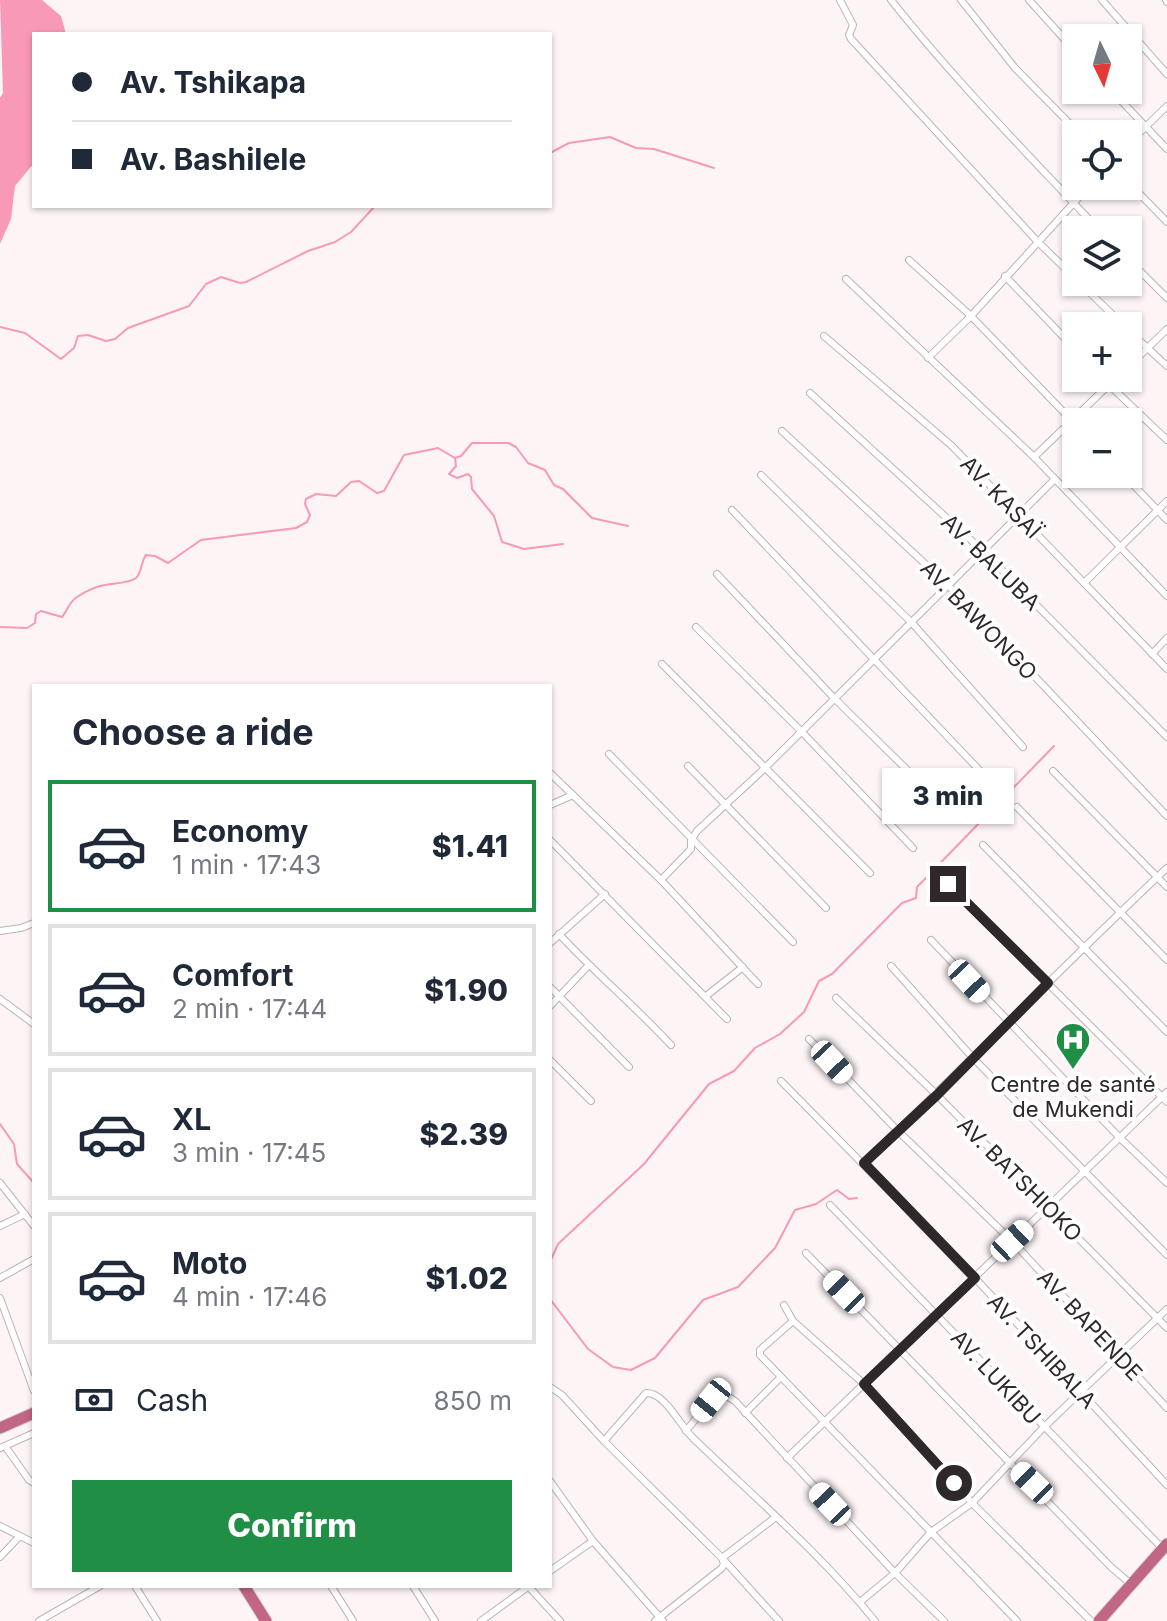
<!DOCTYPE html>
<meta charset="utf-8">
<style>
body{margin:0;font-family:Inter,sans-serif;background:#f2f2f3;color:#1f2937;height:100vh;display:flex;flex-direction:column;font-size:30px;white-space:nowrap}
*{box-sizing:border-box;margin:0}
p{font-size:26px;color:#747a83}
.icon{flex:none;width:44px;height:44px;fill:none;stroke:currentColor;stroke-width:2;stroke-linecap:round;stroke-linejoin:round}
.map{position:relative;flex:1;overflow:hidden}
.drawer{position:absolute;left:32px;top:684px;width:520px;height:904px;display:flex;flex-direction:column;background:#fff;border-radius:0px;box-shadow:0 2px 6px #0004}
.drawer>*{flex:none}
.hud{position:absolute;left:32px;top:32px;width:520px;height:176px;border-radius:0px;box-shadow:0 2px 6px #0004;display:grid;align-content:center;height:176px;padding:0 40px;background:#fff}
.needle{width:52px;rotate:175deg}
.buttons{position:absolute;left:1062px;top:24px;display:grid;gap:16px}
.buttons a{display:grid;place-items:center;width:80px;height:80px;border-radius:0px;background:#fff;box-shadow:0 2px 6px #0004;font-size:40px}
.end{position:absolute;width:36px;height:36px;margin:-18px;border:10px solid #2e282a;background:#fff;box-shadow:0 0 0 4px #fff}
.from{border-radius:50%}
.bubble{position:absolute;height:56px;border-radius:0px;background:#fff;box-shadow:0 2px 6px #0004;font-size:26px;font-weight:800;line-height:56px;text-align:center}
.car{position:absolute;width:24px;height:48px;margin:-24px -12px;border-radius:10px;box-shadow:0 0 6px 2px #0007;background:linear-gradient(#fff 24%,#345 0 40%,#fff 0 76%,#345 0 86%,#fff 0)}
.hud b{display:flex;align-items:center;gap:28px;height:76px;font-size:30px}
.hud b+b{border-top:2px solid #e0e1e3}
.hud i{width:20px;height:20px;background:#1f2937}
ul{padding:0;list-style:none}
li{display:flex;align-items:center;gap:24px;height:132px;margin:0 16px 12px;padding:0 24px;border:4px solid #e0e1e3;border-radius:0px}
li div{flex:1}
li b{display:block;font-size:30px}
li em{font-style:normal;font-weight:800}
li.selected{border-color:#218e46}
li>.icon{width:72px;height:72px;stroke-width:1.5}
h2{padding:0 40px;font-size:36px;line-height:96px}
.pay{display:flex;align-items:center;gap:20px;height:88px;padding:0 40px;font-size:30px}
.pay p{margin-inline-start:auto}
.cta{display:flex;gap:16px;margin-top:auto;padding:16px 40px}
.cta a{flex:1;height:92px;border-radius:0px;background:#218e46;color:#fff;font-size:32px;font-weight:800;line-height:92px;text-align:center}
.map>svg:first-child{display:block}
</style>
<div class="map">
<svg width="1167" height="1621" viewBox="0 0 1167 1621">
<rect width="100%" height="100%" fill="#fdf4f6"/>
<polygon fill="#f999b8" points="0,0 42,0 61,16 66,34 34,34 34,163 15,186 11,219 0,244 0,98 3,93"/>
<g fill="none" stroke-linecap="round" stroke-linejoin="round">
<g stroke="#f999b8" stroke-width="2">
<polyline points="550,153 569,143 610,137 636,148 654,149 714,168"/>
<polyline points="0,327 25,333 61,359 74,348 78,336 88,335 106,341 115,339 128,328 189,306 206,284 221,277 240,283 246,282 308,251 335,242 351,232 375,206"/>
<polyline points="455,458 456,466 449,474 457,478 468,474 471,477 472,489 494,516 502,542 524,549 563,544"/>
<path d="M0,627L27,628L35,623L36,614L41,611L62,617C68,610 68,603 77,597C83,593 93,588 100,586C109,583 129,584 136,578C142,573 141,561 146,555L155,556L168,563L201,540L296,528L307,522L310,515L305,504L306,499L316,494L336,496L351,482L359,481L377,493L384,491L404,455L438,448L455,458L461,456L472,443H508L516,447L528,463L545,470L554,485L563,489L592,518L628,526"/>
<polyline points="0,1124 14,1144 17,1164 34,1183"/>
<polyline points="550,1262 558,1244 644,1164 709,1084 734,1071 755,1048 780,1034 804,1012 819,981 832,974 902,903 916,898 917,887 1054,746"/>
<polyline points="550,1299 588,1349 613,1367 631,1370 655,1358 703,1300 738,1287 775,1248 795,1210 816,1204 837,1190 849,1199 857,1198"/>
</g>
<defs>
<g id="street">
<polyline points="840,0 853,25 849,35 851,39 1037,241 1076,279"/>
<path d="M891,0C956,82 1028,154 1099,230"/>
<polyline points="961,0 1015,68 1080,134"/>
<polyline points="1029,0 1076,52"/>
<polyline points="1102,0 1167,74"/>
<polyline points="1166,0 1167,2"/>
<polyline points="1111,90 1167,149"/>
<polyline points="1128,144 1167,106"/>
<polyline points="1128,182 1167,222"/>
<polyline points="1128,259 1167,298"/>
<polyline points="909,260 971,316 1076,425"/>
<polyline points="1005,276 1076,350"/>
<polyline points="846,279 1034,457 1167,596"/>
<polyline points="1079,282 1124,326"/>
<polyline points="1128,330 1167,366"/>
<polyline points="824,336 952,446 1167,669"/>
<polyline points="928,358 971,316 1089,186"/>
<polyline points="1128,367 1167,329"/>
<polyline points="1102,378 1167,440"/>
<polyline points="810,393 984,552 1167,737"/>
<polyline points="782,431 949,586 1167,816"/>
<polyline points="1034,457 1116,378"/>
<polyline points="1123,474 1167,520"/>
<polyline points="761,475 912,623 1023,747"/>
<polyline points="732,510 984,775"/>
<polyline points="717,574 834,698 948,810"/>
<polyline points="1084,583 1167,501"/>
<polyline points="696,627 800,730 913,848"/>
<polyline points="1152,654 1167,638"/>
<polyline points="662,664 870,873"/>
<polyline points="609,754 793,942"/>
<polyline points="688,766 826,908"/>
<polyline points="1053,771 1167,887"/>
<polyline points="550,773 661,880 758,984"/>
<polyline points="550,805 573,795"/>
<polyline points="1017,807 1167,960"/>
<polyline points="550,840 727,1019"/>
<polyline points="983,845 1167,1032"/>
<polyline points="661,880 691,849 691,841 697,831 764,769 1055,479"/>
<polyline points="948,884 1167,1102"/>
<polyline points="0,931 21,928 34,923"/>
<path d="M559,934C595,973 635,1006 671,1045"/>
<polyline points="931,940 1120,1138 1167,1183"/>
<polyline points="550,943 605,894"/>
<polyline points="891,966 973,1058 1167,1255"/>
<polyline points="550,987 629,1067"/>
<polyline points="706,996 743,967"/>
<polyline points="836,998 937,1095 1167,1328"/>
<polyline points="0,999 34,1024"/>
<polyline points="550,1006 588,966"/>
<polyline points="809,1039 898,1131 1012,1241 1167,1408"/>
<polyline points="550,1060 591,1101"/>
<polyline points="781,1081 975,1278 1167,1485"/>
<path d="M864,1163C966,1066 1064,965 1167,868"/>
<polyline points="0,1183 34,1226"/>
<polyline points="830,1205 1163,1549"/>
<polyline points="0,1226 25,1214"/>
<polyline points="806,1253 1111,1567 1132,1585"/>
<polyline points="0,1278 34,1259"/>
<polyline points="0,1298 34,1391"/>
<polyline points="784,1305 793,1321 864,1384 972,1503 1091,1621"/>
<polyline points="793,1321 760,1350 760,1355 1017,1621"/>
<polyline points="550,1387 562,1395 604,1441 722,1558 779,1621"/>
<polyline points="745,1413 781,1377"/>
<polyline points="686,1431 711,1400 727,1396 735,1401 895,1573 944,1621"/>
<path d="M604,1441L646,1393C665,1392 680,1426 693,1438C754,1497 821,1554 875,1621"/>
<polyline points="5,1446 29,1480 34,1483"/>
<polyline points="0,1448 34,1433"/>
<polyline points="787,1458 1167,1092"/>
<polyline points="550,1481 593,1541 663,1621"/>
<polyline points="0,1526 34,1543"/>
<polyline points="0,1557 19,1537"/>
<polyline points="550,1571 593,1541"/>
<polyline points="135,1586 157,1621"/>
<polyline points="331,1586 353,1621"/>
<polyline points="413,1586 435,1621"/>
<polyline points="528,1586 560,1621"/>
<polyline points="860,1602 895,1573 931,1532 972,1503 1043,1428 1167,1309"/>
<polyline points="39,1621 100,1586"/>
<polyline points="481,1621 529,1586"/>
<polyline points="655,1621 722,1568 724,1564 722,1558 776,1517"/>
</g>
<g id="highway">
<polyline points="0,1428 34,1413"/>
<polyline points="244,1586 266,1621"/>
<polyline points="1099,1621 1167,1544"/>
</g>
</defs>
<use href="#street" stroke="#c0b1b5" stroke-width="8"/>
<use href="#highway" stroke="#d5d4d4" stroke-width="13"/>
<use href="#street" stroke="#fff" stroke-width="6"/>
<use href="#highway" stroke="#c16685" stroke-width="11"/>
</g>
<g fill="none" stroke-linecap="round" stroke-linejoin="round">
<polyline stroke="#2e282a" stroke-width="10" points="948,884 1048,983 937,1095 864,1163 975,1278 864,1384 954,1483"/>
</g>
<defs>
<symbol id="hospital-pin" viewBox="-11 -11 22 30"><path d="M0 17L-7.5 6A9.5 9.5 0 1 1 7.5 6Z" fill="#218e46" stroke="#fff"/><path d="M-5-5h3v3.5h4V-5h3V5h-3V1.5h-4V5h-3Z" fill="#fff"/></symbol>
</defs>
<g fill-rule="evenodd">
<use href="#hospital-pin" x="1053" y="1020" width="40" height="54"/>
</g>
<g text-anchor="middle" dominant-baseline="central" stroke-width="8" stroke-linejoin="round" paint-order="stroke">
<g font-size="22" fill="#2e282a" stroke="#fff">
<text transform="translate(1001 497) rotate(46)">AV. KASAÏ</text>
<text transform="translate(991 562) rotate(44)">AV. BALUBA</text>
<text transform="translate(979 620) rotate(46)">AV. BAWONGO</text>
<text transform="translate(1020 1179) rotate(45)">AV. BATSHIOKO</text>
<text transform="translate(1090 1325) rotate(47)">AV. BAPENDE</text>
<text transform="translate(1042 1351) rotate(47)">AV. TSHIBALA</text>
<text transform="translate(996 1377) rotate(47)">AV. LUKIBU</text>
</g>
<g font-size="22" fill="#2e282a" stroke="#fff">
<text x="1073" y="1084">Centre de santé<tspan x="1073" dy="25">de Mukendi</tspan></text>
</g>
</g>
</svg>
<div class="buttons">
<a><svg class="needle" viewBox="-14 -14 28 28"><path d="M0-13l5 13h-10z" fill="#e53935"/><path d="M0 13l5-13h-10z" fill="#747a83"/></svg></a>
<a><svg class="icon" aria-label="locate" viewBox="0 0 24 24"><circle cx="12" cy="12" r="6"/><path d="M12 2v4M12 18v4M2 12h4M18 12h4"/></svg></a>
<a><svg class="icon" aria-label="layers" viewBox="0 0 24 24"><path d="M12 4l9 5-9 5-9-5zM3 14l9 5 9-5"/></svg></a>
<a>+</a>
<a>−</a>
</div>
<i class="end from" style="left:954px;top:1483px"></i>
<i class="end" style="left:948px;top:884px"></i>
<div class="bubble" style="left:882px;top:768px;width:132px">3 min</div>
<i class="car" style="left:969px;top:981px;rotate:137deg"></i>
<i class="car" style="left:832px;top:1062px;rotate:137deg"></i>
<i class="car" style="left:1012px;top:1241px;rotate:47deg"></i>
<i class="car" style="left:844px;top:1292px;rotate:316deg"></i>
<i class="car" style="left:711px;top:1400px;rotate:219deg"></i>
<i class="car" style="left:1032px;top:1483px;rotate:314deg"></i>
<i class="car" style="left:830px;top:1504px;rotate:317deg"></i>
<div class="hud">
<b><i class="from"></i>Av. Tshikapa</b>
<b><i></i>Av. Bashilele</b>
</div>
<section class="drawer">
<h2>Choose a ride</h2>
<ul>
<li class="selected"><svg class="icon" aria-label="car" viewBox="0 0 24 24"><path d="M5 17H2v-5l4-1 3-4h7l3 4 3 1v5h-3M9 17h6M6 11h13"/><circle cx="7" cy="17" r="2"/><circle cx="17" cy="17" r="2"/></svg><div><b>Economy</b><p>1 min · 17:43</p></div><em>$1.41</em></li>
<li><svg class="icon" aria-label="car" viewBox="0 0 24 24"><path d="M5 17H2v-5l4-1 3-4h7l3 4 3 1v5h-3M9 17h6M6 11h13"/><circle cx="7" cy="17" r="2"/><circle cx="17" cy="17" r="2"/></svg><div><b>Comfort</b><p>2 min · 17:44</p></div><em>$1.90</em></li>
<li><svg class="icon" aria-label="car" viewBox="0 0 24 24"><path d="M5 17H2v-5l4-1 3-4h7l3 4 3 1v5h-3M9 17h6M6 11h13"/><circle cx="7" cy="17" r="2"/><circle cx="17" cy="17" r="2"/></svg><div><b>XL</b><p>3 min · 17:45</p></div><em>$2.39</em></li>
<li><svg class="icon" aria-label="car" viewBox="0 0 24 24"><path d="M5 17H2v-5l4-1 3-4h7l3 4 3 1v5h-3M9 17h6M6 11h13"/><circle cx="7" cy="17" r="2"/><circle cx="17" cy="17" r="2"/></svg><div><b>Moto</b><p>4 min · 17:46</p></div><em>$1.02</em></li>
</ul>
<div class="pay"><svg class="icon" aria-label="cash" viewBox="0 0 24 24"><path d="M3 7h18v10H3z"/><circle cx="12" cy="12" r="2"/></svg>Cash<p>850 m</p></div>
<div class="cta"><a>Confirm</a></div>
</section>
</div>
